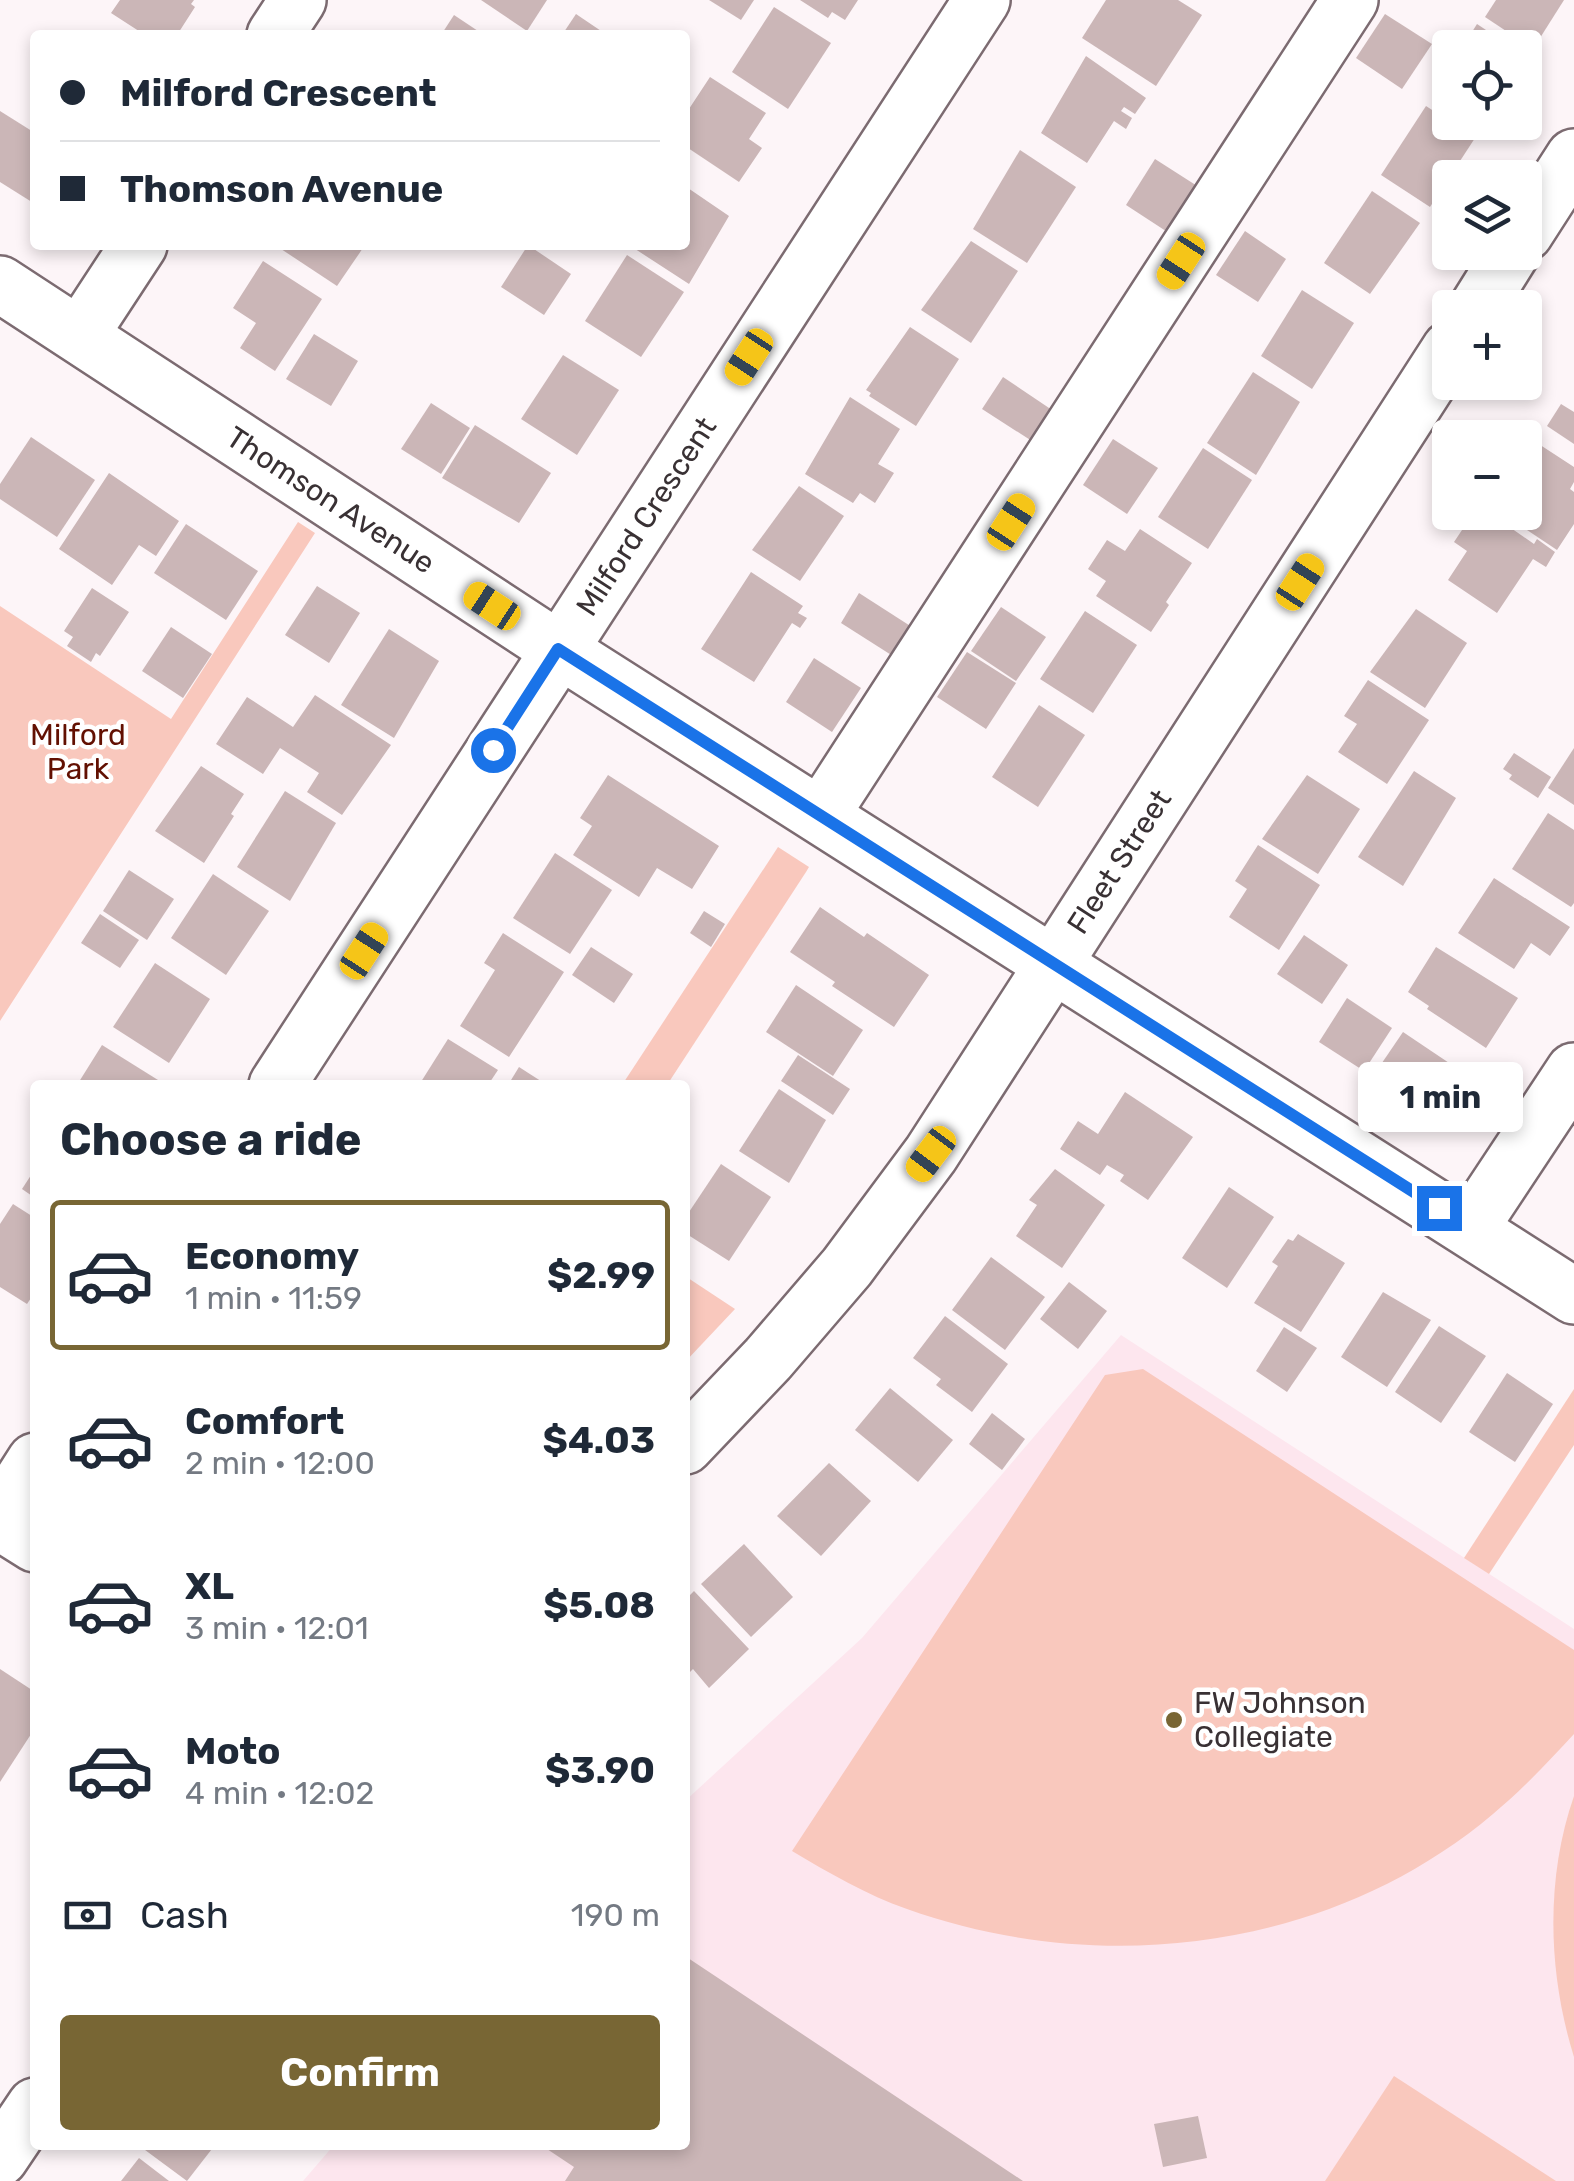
<!DOCTYPE html>
<meta charset="utf-8">
<style>
body{margin:0;font-family:Rubik,sans-serif;background:#f2f2f3;color:#1f2937;height:100vh;display:flex;flex-direction:column;font-size:38px;white-space:nowrap}
*{box-sizing:border-box;margin:0}
p{font-size:32px;color:#747a83}
.icon{flex:none;width:55px;height:55px;fill:none;stroke:currentColor;stroke-width:2;stroke-linecap:round;stroke-linejoin:round}
.map{position:relative;flex:1;overflow:hidden}
.details{position:absolute;left:30px;top:1080px;width:660px;height:1070px;display:flex;flex-direction:column;background:#fff;border-radius:10px;box-shadow:0 5px 15px #0003}
.details>*{flex:none}
.hud{position:absolute;left:30px;top:30px;width:660px;height:220px;border-radius:10px;box-shadow:0 5px 15px #0003;display:grid;align-content:center;height:220px;padding:0 30px;background:#fff}
.tools{position:absolute;left:1432px;top:30px;display:grid;gap:20px}
.tools a{display:grid;place-items:center;width:110px;height:110px;border-radius:10px;background:#fff;box-shadow:0 5px 15px #0003;font-size:50px}
.end{position:absolute;width:45px;height:45px;margin:-22px;border:12px solid #1a73e8;background:#fff;box-shadow:0 0 0 5px #fff}
.from{border-radius:50%}
.bubble{position:absolute;height:70px;border-radius:10px;background:#fff;box-shadow:0 5px 15px #0003;font-size:32px;font-weight:700;line-height:70px;text-align:center}
.car{position:absolute;width:30px;height:60px;margin:-30px -15px;border-radius:12px;box-shadow:0 0 8px 2px #0007;background:linear-gradient(#f5c518 24%,#345 0 40%,#f5c518 0 76%,#345 0 86%,#f5c518 0)}
.hud b{display:flex;align-items:center;gap:35px;height:95px;font-size:38px}
.hud b+b{border-top:2px solid #e0e1e3}
.hud i{width:25px;height:25px;background:#1f2937}
ul{padding:0;list-style:none}
li{display:flex;align-items:center;gap:30px;height:150px;margin:0 20px 15px;padding:0 10px;border:5px solid transparent;border-radius:10px}
li div{flex:1}
li b{display:block;font-size:38px}
li em{font-style:normal;font-weight:700}
li.on{border-color:#786634}
li>.icon{width:90px;height:90px;stroke-width:1.5}
h2{padding:0 30px;font-size:45px;line-height:120px}
.pay{display:flex;align-items:center;gap:25px;height:110px;padding:0 30px;font-size:38px}
.pay p{margin-inline-start:auto}
.button{display:flex;gap:20px;margin-top:auto;padding:20px 30px}
.button a{flex:1;height:115px;border-radius:10px;background:#786634;color:#fff;font-size:40px;font-weight:700;line-height:115px;text-align:center}
.map>svg:first-child{display:block}
</style>
<div class="map">
<svg width="1574" height="2181" viewBox="0 0 1574 2181">
<rect width="100%" height="100%" fill="#fdf5f8"/>
<polygon fill="#fde6ee" points="1121,1335 1574,1629 1574,2181 303,2181 334,2145 685,2145 685,1801 862,1638"/>
<g fill="#f9c8bd">
<polygon points="298,522 315,533 0,1021 0,606 171,719"/>
<polygon points="778,847 809,867 806,872 667,1085 622,1085"/>
<polygon points="685,1276 735,1309 685,1362"/>
<path d="M1143,1369L1574,1650V1734C1548,1762 1523,1789 1493,1814C1332,1950 1103,1979 907,1909C867,1895 829,1873 792,1851L1105,1375Z"/>
<polygon points="1574,1389 1574,1445 1489,1574 1464,1558"/>
<path d="M1574,1796V2057C1548,1974 1545,1879 1574,1796Z"/>
<polygon points="1394,2076 1556,2181 1325,2181"/>
</g>
<g fill="#cbb6b7">
<polygon points="120,0 194,0 191,4 195,7 177,35 145,35 111,13"/>
<polygon points="481,0 547,0 527,31"/>
<polygon points="709,0 754,0 741,20"/>
<polygon points="800,0 858,0 845,20 832,12 828,18"/>
<polygon points="1106,0 1178,0 1202,15 1156,86 1082,38"/>
<polygon points="1496,0 1564,0 1533,49 1485,17"/>
<polygon points="774,7 831,43 788,109 732,72"/>
<polygon points="576,14 607,35 562,35"/>
<polygon points="1385,14 1432,44 1402,89 1356,58"/>
<polygon points="454,15 484,35 441,35"/>
<polygon points="1477,24 1513,48 1462,48"/>
<polygon points="1086,56 1146,98 1135,114 1124,107 1121,111 1132,118 1126,129 1114,121 1087,163 1041,133"/>
<polygon points="1450,66 1450,103 1433,92"/>
<polygon points="710,77 766,113 749,139 762,148 739,182 685,146 685,115"/>
<polygon points="1426,106 1475,138 1430,207 1381,175"/>
<polygon points="0,111 35,133 35,204 0,182"/>
<polygon points="1020,150 1076,187 1027,263 973,229"/>
<polygon points="1155,159 1205,191 1175,237 1126,205"/>
<polygon points="685,186 729,216 689,284 629,245 685,245"/>
<polygon points="1372,191 1420,223 1370,294 1324,263"/>
<polygon points="1245,231 1286,259 1258,302 1216,275"/>
<polygon points="971,241 1018,271 971,343 921,310"/>
<polygon points="275,245 365,245 337,286"/>
<polygon points="528,245 571,274 544,315 501,287"/>
<polygon points="627,255 684,292 641,357 585,321"/>
<polygon points="263,261 322,299 275,371 240,348 256,323 233,308"/>
<polygon points="1302,290 1354,323 1312,389 1261,356"/>
<polygon points="910,327 959,359 916,426 869,396 871,393 866,390"/>
<polygon points="314,334 358,361 331,406 286,379"/>
<polygon points="563,355 619,390 577,455 521,419"/>
<polygon points="1253,372 1300,402 1256,475 1207,443"/>
<polygon points="1003,377 1058,414 1038,445 982,409"/>
<polygon points="850,397 900,429 878,464 894,473 875,503 860,493 853,503 805,474"/>
<polygon points="431,403 470,428 441,474 401,449"/>
<polygon points="1561,404 1574,412 1574,444 1547,426"/>
<polygon points="475,425 551,473 519,523 442,478"/>
<polygon points="31,437 95,480 57,537 0,499 0,484"/>
<polygon points="1528,437 1574,467 1574,482 1570,489 1574,492 1574,524 1557,550 1500,512 1525,512 1525,442"/>
<polygon points="1113,439 1158,468 1127,514 1083,485"/>
<polygon points="1203,448 1252,480 1208,549 1158,517"/>
<polygon points="109,473 179,521 156,556 139,545 112,585 59,549"/>
<polygon points="799,486 844,516 800,581 752,550"/>
<polygon points="1474,512 1488,512 1534,544 1537,539 1555,552 1546,567 1533,559 1497,613 1448,580 1467,551 1454,542"/>
<polygon points="186,524 258,571 226,620 154,573"/>
<polygon points="1140,529 1192,563 1166,602 1169,605 1151,632 1096,596 1106,581 1088,569 1107,540 1125,551"/>
<polygon points="751,572 803,606 798,613 807,618 800,628 792,623 754,682 701,649"/>
<polygon points="317,586 360,613 329,663 285,635"/>
<polygon points="92,588 129,612 100,656 96,653 91,662 67,646 73,637 64,631"/>
<polygon points="859,593 915,629 896,658 841,623"/>
<polygon points="1001,607 1046,637 1016,681 971,651"/>
<polygon points="1416,609 1467,643 1425,708 1370,672"/>
<polygon points="1085,611 1137,645 1093,713 1040,679"/>
<polygon points="171,627 212,654 183,698 142,671"/>
<polygon points="389,629 439,661 394,738 341,705"/>
<polygon points="967,652 1016,683 986,729 937,697"/>
<polygon points="814,658 861,688 832,732 786,702"/>
<polygon points="1368,680 1429,720 1387,784 1338,752 1357,724 1344,716"/>
<polygon points="315,695 391,745 342,815 307,792 319,773 280,748 263,774 216,744 247,697 293,727"/>
<polygon points="1039,705 1085,735 1038,807 992,777"/>
<polygon points="1574,748 1574,805 1548,788"/>
<polygon points="1514,753 1551,777 1538,798 1509,779 1512,775 1503,769"/>
<polygon points="201,766 244,794 231,814 234,816 204,863 155,831"/>
<polygon points="1414,771 1456,798 1403,886 1358,857"/>
<polygon points="608,775 719,846 692,889 657,868 639,897 573,855 592,826 580,818"/>
<polygon points="1307,775 1360,809 1318,874 1262,839"/>
<polygon points="285,791 336,823 290,901 237,867"/>
<polygon points="1548,813 1574,830 1574,903 1571,907 1512,869"/>
<polygon points="1258,845 1320,885 1279,950 1229,917 1247,889 1235,881"/>
<polygon points="555,853 612,890 570,954 513,918"/>
<polygon points="129,870 174,899 147,940 103,911"/>
<polygon points="213,874 269,911 226,975 171,938"/>
<polygon points="1494,878 1570,927 1550,956 1531,943 1514,969 1458,933"/>
<polygon points="820,907 864,937 867,933 929,975 894,1027 832,986 835,982 790,952"/>
<polygon points="704,911 725,924 711,947 690,933"/>
<polygon points="100,914 139,940 120,968 81,943"/>
<polygon points="503,933 564,972 509,1057 460,1026 495,970 484,963"/>
<polygon points="1304,935 1348,965 1322,1004 1277,974"/>
<polygon points="591,947 633,974 614,1003 572,975"/>
<polygon points="1436,947 1518,998 1486,1048 1427,1009 1429,1006 1408,992"/>
<polygon points="155,963 210,999 169,1063 113,1027"/>
<polygon points="796,985 863,1030 833,1076 766,1032"/>
<polygon points="1347,998 1392,1028 1364,1071 1319,1042"/>
<polygon points="1403,1032 1464,1073 1432,1123 1369,1082"/>
<polygon points="448,1039 498,1070 488,1085 419,1085"/>
<polygon points="102,1045 158,1080 155,1085 77,1085"/>
<polygon points="798,1055 850,1089 833,1115 781,1081"/>
<polygon points="519,1067 547,1085 508,1085"/>
<polygon points="779,1089 826,1120 789,1183 739,1151"/>
<polygon points="1125,1092 1193,1137 1148,1200 1120,1181 1124,1175 1107,1165 1100,1175 1060,1149 1078,1121 1098,1134"/>
<polygon points="721,1164 771,1197 729,1261 685,1233 685,1218"/>
<polygon points="35,1169 35,1198 22,1189"/>
<polygon points="1055,1169 1105,1205 1062,1268 1016,1236 1037,1205 1029,1200"/>
<polygon points="1229,1187 1274,1217 1227,1288 1182,1258"/>
<polygon points="13,1204 35,1218 35,1292 27,1304 0,1287 0,1224"/>
<polygon points="1298,1234 1345,1263 1301,1332 1254,1303 1278,1266 1272,1262 1288,1239 1293,1241"/>
<polygon points="991,1257 1045,1297 1005,1350 952,1310"/>
<polygon points="1069,1282 1107,1311 1078,1349 1040,1319"/>
<polygon points="1383,1292 1431,1320 1387,1387 1341,1357"/>
<polygon points="945,1316 1008,1364 972,1412 936,1385 941,1379 913,1358"/>
<polygon points="1439,1326 1486,1356 1441,1423 1395,1392"/>
<polygon points="1284,1327 1317,1348 1287,1392 1256,1371"/>
<polygon points="1507,1373 1553,1404 1515,1462 1469,1432"/>
<polygon points="890,1388 953,1440 918,1482 855,1430"/>
<polygon points="992,1413 1025,1439 1002,1470 969,1444"/>
<polygon points="829,1463 871,1501 821,1556 777,1516"/>
<polygon points="744,1544 793,1597 751,1637 701,1584"/>
<polygon points="694,1591 749,1649 709,1688 693,1669 689,1673 685,1669 685,1600"/>
<polygon points="0,1669 35,1692 35,1728 0,1782"/>
<polygon points="685,1956 1023,2181 565,2181 574,2167 541,2145 685,2145"/>
<polygon points="1198,2116 1207,2158 1163,2167 1154,2124"/>
<polygon points="143,2145 215,2145 187,2181 141,2147"/>
<polygon points="139,2158 169,2181 121,2181"/>
</g>
<g fill="none" stroke-linecap="round" stroke-linejoin="round">
<defs>
<g id="minor">
<polyline points="275,35 298,0"/>
<polyline points="1525,233 1574,157"/>
<path id="s1" d="M0,284L558,649L1574,1296"/>
<polyline points="1477,308 1512,252"/>
<polyline points="80,335 139,245"/>
<polyline points="821,815 1350,0"/>
<path id="s2" d="M277,1085L982,0"/>
<polyline points="1470,1228 1574,1071"/>
<path id="s3" d="M685,1446L768,1359L847,1267L931,1154L1450,349"/>
<polyline points="0,1516 35,1461"/>
<polyline points="0,1522 35,1544"/>
<polyline points="0,2158 35,2106"/>
</g>
</defs>
<use href="#minor" stroke="#7c6b71" stroke-width="60"/>
<use href="#minor" stroke="#fff" stroke-width="55"/>
</g>
<g fill="none" stroke-linecap="round" stroke-linejoin="round">
<polyline stroke="#1a73e8" stroke-width="12" points="493,750 558,649 1439,1208"/>
</g>
<circle fill="#786634" stroke="#fff" stroke-width="4" cx="1174" cy="1720" r="10"/>
<g text-anchor="middle" dominant-baseline="central" stroke-width="9" stroke-linejoin="round" paint-order="stroke">
<g font-size="30" fill="#393134" stroke="#fff">
<text stroke="none"><textPath href="#s1" startOffset="395">Thomson Avenue</textPath></text>
<text stroke="none"><textPath href="#s2" startOffset="678">Milford Crescent</textPath></text>
<text stroke="none"><textPath href="#s3" startOffset="730">Fleet Street</textPath></text>
</g>
<g font-size="30" fill="#621002" stroke="#fff">
<text x="78" y="735">Milford<tspan x="78" dy="34">Park</tspan></text>
</g>
<g font-size="30" fill="#393134" stroke="#fff" text-anchor="start">
<text x="1194" y="1703">FW Johnson<tspan x="1194" dy="34">Collegiate</tspan></text>
</g>
</g>
</svg>
<div class="tools">
<a><svg class="icon" aria-label="locate" viewBox="0 0 24 24"><circle cx="12" cy="12" r="6"/><path d="M12 2v4M12 18v4M2 12h4M18 12h4"/></svg></a>
<a><svg class="icon" aria-label="layers" viewBox="0 0 24 24"><path d="M12 4l9 5-9 5-9-5zM3 14l9 5 9-5"/></svg></a>
<a>+</a>
<a>−</a>
</div>
<i class="end from" style="left:493px;top:750px"></i>
<i class="end" style="left:1439px;top:1208px"></i>
<div class="bubble" style="left:1358px;top:1062px;width:165px">1 min</div>
<i class="car" style="left:1181px;top:261px;rotate:213deg"></i>
<i class="car" style="left:749px;top:357px;rotate:213deg"></i>
<i class="car" style="left:1011px;top:522px;rotate:33deg"></i>
<i class="car" style="left:1300px;top:582px;rotate:33deg"></i>
<i class="car" style="left:492px;top:606px;rotate:303deg"></i>
<i class="car" style="left:364px;top:951px;rotate:33deg"></i>
<i class="car" style="left:931px;top:1154px;rotate:217deg"></i>
<div class="hud">
<b><i class="from"></i>Milford Crescent</b>
<b><i></i>Thomson Avenue</b>
</div>
<section class="details">
<h2>Choose a ride</h2>
<ul>
<li class="on"><svg class="icon" aria-label="car" viewBox="0 0 24 24"><path d="M5 17H2v-5l4-1 3-4h7l3 4 3 1v5h-3M9 17h6M6 11h13"/><circle cx="7" cy="17" r="2"/><circle cx="17" cy="17" r="2"/></svg><div><b>Economy</b><p>1 min · 11:59</p></div><em>$2.99</em></li>
<li><svg class="icon" aria-label="car" viewBox="0 0 24 24"><path d="M5 17H2v-5l4-1 3-4h7l3 4 3 1v5h-3M9 17h6M6 11h13"/><circle cx="7" cy="17" r="2"/><circle cx="17" cy="17" r="2"/></svg><div><b>Comfort</b><p>2 min · 12:00</p></div><em>$4.03</em></li>
<li><svg class="icon" aria-label="car" viewBox="0 0 24 24"><path d="M5 17H2v-5l4-1 3-4h7l3 4 3 1v5h-3M9 17h6M6 11h13"/><circle cx="7" cy="17" r="2"/><circle cx="17" cy="17" r="2"/></svg><div><b>XL</b><p>3 min · 12:01</p></div><em>$5.08</em></li>
<li><svg class="icon" aria-label="car" viewBox="0 0 24 24"><path d="M5 17H2v-5l4-1 3-4h7l3 4 3 1v5h-3M9 17h6M6 11h13"/><circle cx="7" cy="17" r="2"/><circle cx="17" cy="17" r="2"/></svg><div><b>Moto</b><p>4 min · 12:02</p></div><em>$3.90</em></li>
</ul>
<div class="pay"><svg class="icon" aria-label="cash" viewBox="0 0 24 24"><path d="M3 7h18v10H3z"/><circle cx="12" cy="12" r="2"/></svg>Cash<p>190 m</p></div>
<div class="button"><a>Confirm</a></div>
</section>
</div>
